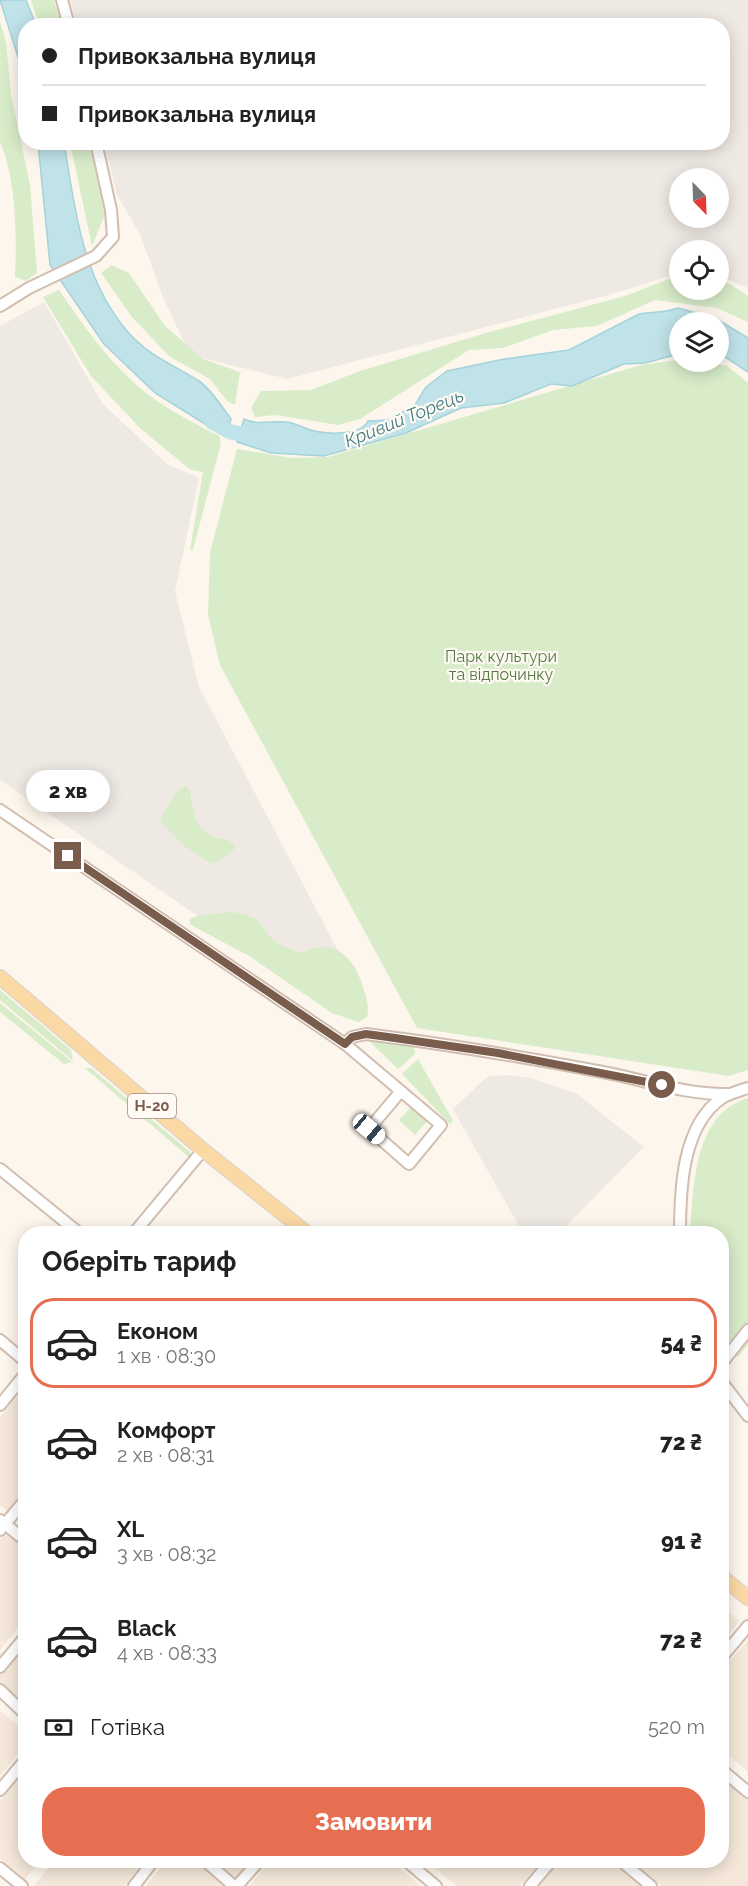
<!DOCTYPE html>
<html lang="uk">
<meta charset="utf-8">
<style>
body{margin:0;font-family:Raleway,sans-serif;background:#f2f2f2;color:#222;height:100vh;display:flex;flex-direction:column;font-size:22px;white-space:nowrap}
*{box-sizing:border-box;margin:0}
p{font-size:20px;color:#767676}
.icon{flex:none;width:33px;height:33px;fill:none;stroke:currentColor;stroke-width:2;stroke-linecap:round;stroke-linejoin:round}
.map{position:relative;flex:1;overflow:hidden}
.side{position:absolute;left:18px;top:1226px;width:711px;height:642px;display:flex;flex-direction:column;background:#fff;border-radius:24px;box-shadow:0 3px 15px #0003}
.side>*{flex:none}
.guide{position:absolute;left:18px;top:18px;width:712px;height:132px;border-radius:24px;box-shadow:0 3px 15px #0003;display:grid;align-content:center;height:132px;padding:0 24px;background:#fff}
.needle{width:39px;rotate:157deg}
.fabs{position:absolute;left:669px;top:168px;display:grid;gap:12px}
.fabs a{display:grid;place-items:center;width:60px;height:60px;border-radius:50%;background:#fff;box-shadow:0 3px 15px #0003;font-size:30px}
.end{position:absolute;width:27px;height:27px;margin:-14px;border:8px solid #7a5c4d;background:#fff;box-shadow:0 0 0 3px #fff}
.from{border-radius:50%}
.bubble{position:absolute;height:42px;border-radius:21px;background:#fff;box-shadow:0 3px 15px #0003;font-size:20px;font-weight:800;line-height:42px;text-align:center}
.car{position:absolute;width:18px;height:36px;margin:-18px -9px;border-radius:8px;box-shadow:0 0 4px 2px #0007;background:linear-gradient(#fff 24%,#345 0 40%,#fff 0 76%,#345 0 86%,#fff 0)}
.guide b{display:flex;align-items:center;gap:21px;height:57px;font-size:22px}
.guide b+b{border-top:2px solid #e0e0e0}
.guide i{width:15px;height:15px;background:#222}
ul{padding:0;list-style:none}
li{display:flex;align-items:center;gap:18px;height:90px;margin:0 12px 9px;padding:0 12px;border:3px solid transparent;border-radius:24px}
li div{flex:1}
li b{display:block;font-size:22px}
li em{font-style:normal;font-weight:800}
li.selected{border-color:#e76f51}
li>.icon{width:54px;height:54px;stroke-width:1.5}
h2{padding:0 24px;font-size:27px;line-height:72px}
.pay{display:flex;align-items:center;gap:15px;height:66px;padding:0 24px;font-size:22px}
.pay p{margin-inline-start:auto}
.action{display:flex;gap:12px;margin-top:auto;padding:12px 24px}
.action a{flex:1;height:69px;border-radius:24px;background:#e76f51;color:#fff;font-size:24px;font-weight:800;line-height:69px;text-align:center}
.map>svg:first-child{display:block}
</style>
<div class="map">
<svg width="748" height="1886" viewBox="0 0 748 1886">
<rect width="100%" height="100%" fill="#fdf6ec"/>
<g fill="#f5e8da">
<polygon points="25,1386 25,1488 7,1511 0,1505 0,1417"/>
<polygon points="7,1531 25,1546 25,1619 0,1650 0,1540"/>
<polygon points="722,1606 739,1621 722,1645"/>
<polygon points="25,1639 25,1709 0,1688 0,1670"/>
<polygon points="748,1640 748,1772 722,1750 722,1670"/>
<polygon points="0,1711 26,1732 25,1745 0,1776"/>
<polygon points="25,1770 26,1860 41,1860 25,1879 0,1858 0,1801"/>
<polygon points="722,1775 748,1797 748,1886 661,1886 630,1860 722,1860"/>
<polygon points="55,1860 143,1860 125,1886 34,1886"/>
<polygon points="167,1860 193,1860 225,1886 146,1886"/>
<polygon points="209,1860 251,1860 234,1880"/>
<polygon points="271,1860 389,1860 421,1886 249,1886"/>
<polygon points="425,1860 542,1860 520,1886 457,1886"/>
<polygon points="561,1860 612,1860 644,1886 539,1886"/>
</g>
<g fill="#efe9e4" fill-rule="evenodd">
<path d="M70,0H748V288L719,276L718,250H680L679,273L605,296L287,379L190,355L162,295L141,236L117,195L104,143L723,142V26H76ZM680,178H718V218H680Z"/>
<polygon points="44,302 102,403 167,464 199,478 175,591 199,687 364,1000 343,1016 0,780 0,326"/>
<polygon points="506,1075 531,1078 577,1094 644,1147 559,1233 523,1233 453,1109 488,1076"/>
</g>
<g fill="#d8ecc9">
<polygon points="31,0 54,0 62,25 39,25"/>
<path d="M0,21L6,42L11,94L30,185L37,273L26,281L15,277C17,238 16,177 0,142Z"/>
<polygon points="70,143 89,143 105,214 92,246"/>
<polygon points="111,265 129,273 165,326 203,359 240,372 235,405 227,401 210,379 170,357 132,317 101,273"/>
<polygon points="679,275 680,290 718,290 719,282 730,284 748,296 748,322 717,308 655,300 597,326 553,330 503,348 469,350 360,419 338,425 275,415 255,417 251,408 261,391 311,390 360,371 486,333 625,296"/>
<path d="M59,290C80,321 102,352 129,378C154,403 188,420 219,436L221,443L193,550H190L203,472L191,470L141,429L91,376L43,297Z"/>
<polygon points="679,360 711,362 727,366 748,383 748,1070 729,1076 417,1028 220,665 208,615 210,553 237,449 292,458 328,457 641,365"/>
<path d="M186,786L190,790C191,805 195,828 211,836C218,839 226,838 233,843L235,848L222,860L212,864L184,846L160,821C167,809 173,791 186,786Z"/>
<path d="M227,912C271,914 257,933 283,946C308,959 304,947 323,947C344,947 355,965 361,981C365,994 370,1004 367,1017L359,1022L332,1013L249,956L191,925L189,920C194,914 216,915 227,912Z"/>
<polygon points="0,990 71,1050 73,1061 0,1000"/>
<polygon points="0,1003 72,1062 64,1064 0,1012"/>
<polygon points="367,1039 410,1043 416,1053 398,1069"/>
<polygon points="418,1059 453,1121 450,1124 402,1074"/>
<polygon points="85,1068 91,1068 190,1152 191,1159"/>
<path d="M748,1098V1344L738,1357L722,1342V1233H690C694,1186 693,1114 748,1098Z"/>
<polygon points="412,1106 428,1120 415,1135 399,1120"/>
</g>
<g fill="#bfe3e8" stroke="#a5d3da" stroke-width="1.5">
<polygon points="0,0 26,0 36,25 26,26 25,79"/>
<path d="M38,143H64C75,209 82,278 127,331C147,355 174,365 199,381C211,389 222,407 231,419L226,437L155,393L104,344L50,265Z"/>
<path d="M678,308L715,318L748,338V372L719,353L718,322H680L679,354L645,363L624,364L572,386L551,384L504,403L461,408L406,433L324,456L271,453L237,442L244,419C258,426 273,420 287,422C296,423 305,429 314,431C328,434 361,436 368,421L389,420L415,405L426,387L447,371L504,359L569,350L639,314C655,311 661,314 678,308Z"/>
</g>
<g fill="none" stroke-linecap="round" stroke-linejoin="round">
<polyline stroke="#bfe3e8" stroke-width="15" points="212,422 231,432 260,437"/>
<defs>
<g id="minor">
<polyline points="62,0 69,26"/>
<polyline points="0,306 29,288 96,256 113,237 111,210 96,142"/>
<polyline points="0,810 345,1044"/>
<path d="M401,1091L369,1129L409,1164L441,1125L345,1044L352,1037L366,1034C445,1044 524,1057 603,1072C645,1080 686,1095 729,1094"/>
<polyline points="0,1169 79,1233"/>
<polyline points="134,1233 203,1150"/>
<path d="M680,1233C680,1190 682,1125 722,1098C730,1093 739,1091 748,1088"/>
<polyline points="0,1340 26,1362"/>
<polyline points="722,1363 748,1330"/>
<polyline points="722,1382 748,1416"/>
<polyline points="0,1405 26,1373"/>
<polyline points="0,1520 26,1541"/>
<polyline points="0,1530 26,1499"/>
<polyline points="722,1657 748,1626"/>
<polyline points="0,1667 26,1636"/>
<polyline points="0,1690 26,1715"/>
<polyline points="722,1770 748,1792"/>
<polyline points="0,1790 26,1759"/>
<polyline points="204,1860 234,1886"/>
<polyline points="405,1860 436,1886"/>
<polyline points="620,1860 651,1886"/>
<polyline points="0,1868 22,1886"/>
<polyline points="134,1886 154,1860"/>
<polyline points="237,1886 260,1860"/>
<polyline points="530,1886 552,1860"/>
</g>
<g id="major">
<polyline points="0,977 203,1150 307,1233"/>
<polyline points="722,1577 748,1598"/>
</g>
</defs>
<use href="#minor" stroke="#d1beb0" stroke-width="14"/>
<use href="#major" stroke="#dad1cd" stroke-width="16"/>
<use href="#minor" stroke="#fff" stroke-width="10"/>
<use href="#major" stroke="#fbd9a5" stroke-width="14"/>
</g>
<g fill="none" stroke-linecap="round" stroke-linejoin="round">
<polyline stroke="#7a5c4d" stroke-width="8" points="68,856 345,1044 352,1037 366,1034 388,1037 498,1053 662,1085"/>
</g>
<g text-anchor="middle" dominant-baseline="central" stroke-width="4.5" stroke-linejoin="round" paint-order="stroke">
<rect fill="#fffaf3" stroke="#a28b7f" stroke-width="1.5" x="128" y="1094" width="48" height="24" rx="4.5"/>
<g font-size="15" font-weight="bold" fill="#7a5c4d">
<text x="152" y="1106">Н-20</text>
</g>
<g font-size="16" fill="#537a41" stroke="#fffaf3">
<text x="501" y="656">Парк культури<tspan x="501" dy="18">та відпочинку</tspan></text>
</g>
<g font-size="18" font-style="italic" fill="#437c86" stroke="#fffaf3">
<text transform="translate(404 418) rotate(-22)">Кривий Торець</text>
</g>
</g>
</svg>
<div class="fabs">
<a><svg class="needle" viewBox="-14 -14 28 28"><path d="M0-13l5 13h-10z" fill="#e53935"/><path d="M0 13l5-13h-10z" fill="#767676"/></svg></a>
<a><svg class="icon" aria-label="locate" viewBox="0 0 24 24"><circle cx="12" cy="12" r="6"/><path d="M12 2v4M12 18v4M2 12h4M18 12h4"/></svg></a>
<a><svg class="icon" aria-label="layers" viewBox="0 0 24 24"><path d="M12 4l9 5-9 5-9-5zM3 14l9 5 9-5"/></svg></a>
</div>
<i class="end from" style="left:662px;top:1085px"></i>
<i class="end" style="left:68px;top:856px"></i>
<div class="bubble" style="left:26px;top:770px;width:84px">2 хв</div>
<i class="car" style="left:369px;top:1129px;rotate:130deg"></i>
<div class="guide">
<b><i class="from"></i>Привокзальна вулиця</b>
<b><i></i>Привокзальна вулиця</b>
</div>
<section class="side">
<h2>Оберіть тариф</h2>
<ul>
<li class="selected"><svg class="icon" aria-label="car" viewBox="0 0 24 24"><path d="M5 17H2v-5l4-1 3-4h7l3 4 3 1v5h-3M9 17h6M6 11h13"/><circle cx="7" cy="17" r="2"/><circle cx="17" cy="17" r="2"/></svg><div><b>Економ</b><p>1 хв · 08:30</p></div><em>54 ₴</em></li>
<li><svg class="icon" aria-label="car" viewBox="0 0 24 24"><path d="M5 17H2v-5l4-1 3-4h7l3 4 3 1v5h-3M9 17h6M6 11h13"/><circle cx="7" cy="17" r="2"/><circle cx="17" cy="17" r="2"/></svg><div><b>Комфорт</b><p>2 хв · 08:31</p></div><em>72 ₴</em></li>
<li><svg class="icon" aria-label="car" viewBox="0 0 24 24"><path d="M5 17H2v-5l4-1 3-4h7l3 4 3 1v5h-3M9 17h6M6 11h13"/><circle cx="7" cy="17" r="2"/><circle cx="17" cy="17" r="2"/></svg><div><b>XL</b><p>3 хв · 08:32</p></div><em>91 ₴</em></li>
<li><svg class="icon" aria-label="car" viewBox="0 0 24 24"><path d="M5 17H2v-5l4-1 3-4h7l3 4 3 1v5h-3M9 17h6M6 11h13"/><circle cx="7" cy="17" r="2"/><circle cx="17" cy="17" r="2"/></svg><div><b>Black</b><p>4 хв · 08:33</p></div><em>72 ₴</em></li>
</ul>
<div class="pay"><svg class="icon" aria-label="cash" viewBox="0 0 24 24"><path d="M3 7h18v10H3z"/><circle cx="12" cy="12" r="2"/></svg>Готівка<p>520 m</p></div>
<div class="action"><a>Замовити</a></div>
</section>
</div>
